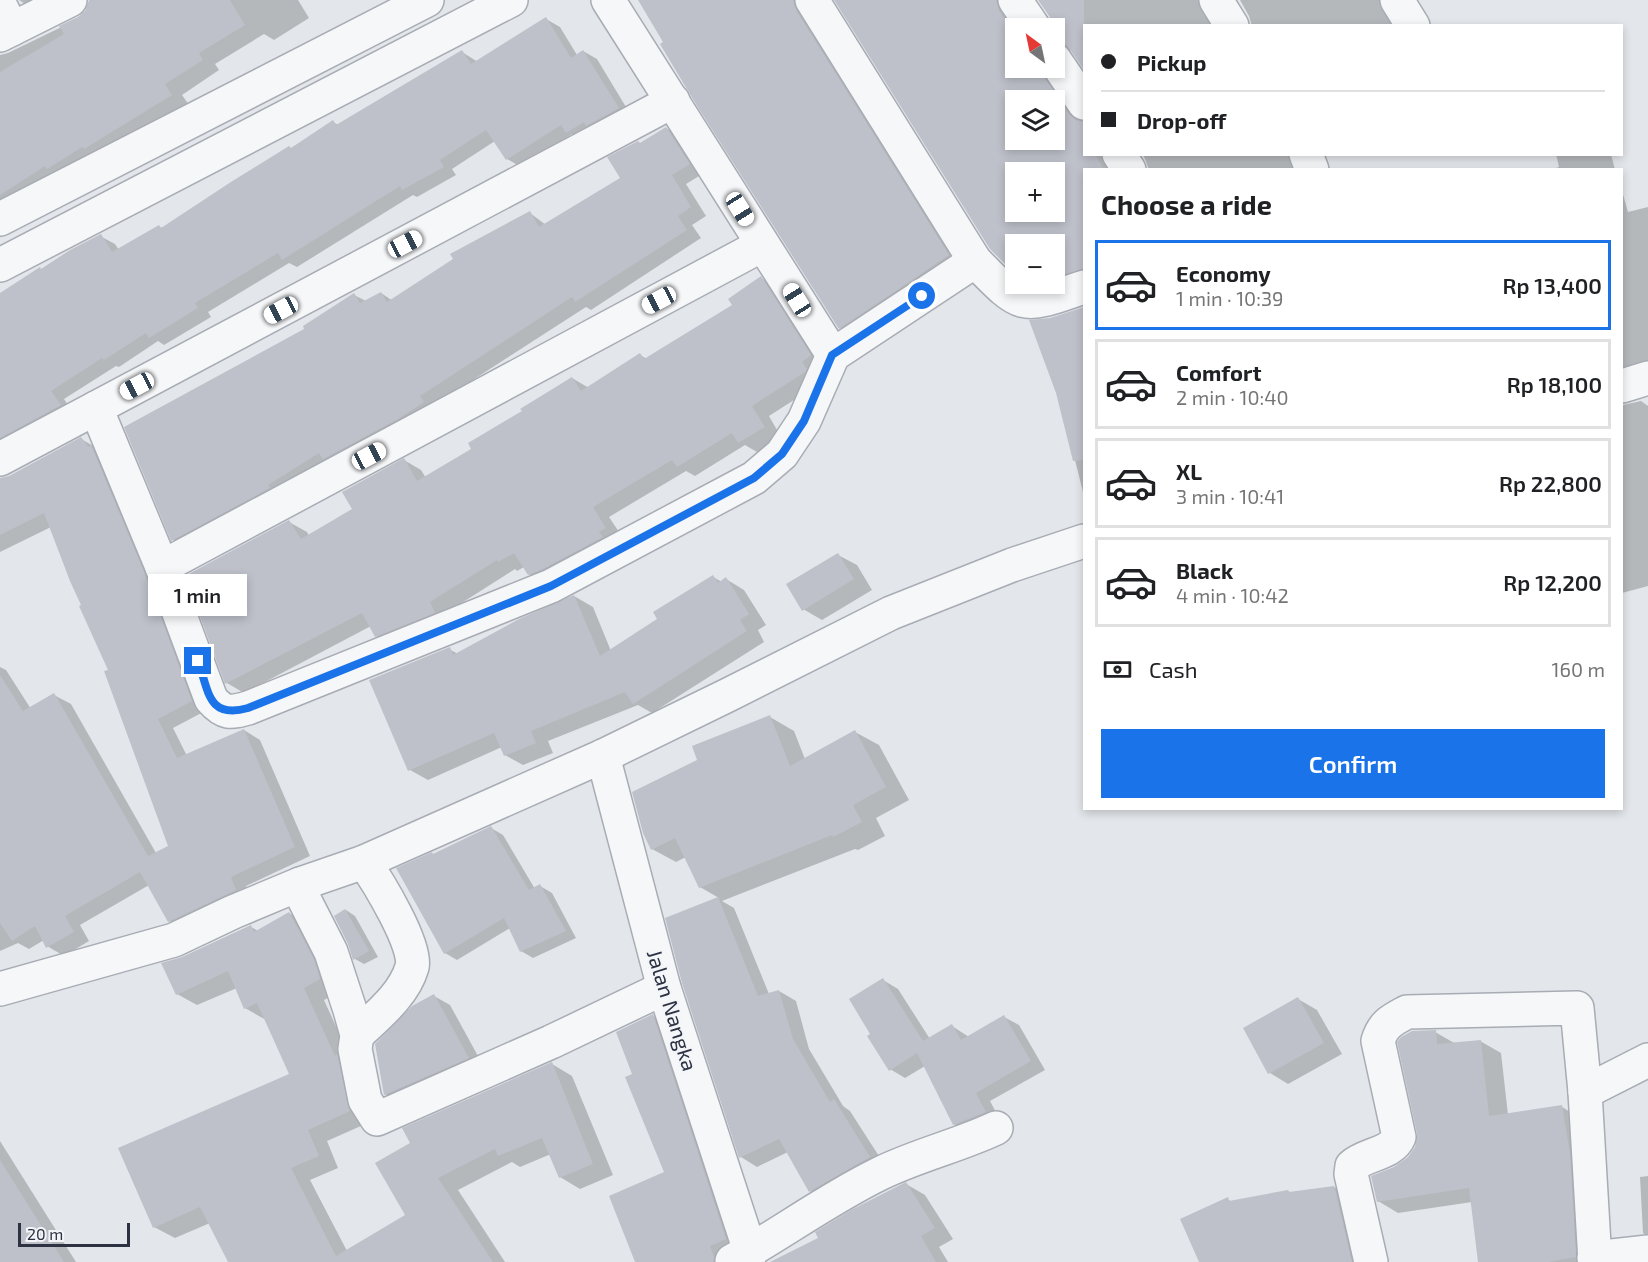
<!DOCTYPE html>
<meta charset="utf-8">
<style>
body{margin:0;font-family:"Exo 2",sans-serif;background:#f6f6f6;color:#202124;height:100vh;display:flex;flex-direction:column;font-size:22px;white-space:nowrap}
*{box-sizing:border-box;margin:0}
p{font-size:20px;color:#757577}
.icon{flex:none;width:33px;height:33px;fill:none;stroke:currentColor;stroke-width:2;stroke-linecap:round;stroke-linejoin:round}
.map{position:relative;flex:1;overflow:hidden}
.drawer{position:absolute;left:1083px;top:168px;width:540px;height:642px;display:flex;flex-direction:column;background:#fff;border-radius:0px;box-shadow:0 3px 9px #0003}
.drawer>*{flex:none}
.hud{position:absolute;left:1083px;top:24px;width:540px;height:132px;border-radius:0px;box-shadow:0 3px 9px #0003;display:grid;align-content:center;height:132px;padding:0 18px;background:#fff}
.needle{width:39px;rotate:327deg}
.tools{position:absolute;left:1005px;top:18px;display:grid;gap:12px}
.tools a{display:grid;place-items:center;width:60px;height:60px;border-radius:0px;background:#fff;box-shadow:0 3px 9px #0003;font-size:30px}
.scale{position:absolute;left:18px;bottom:15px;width:112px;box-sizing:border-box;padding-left:6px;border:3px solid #2c3242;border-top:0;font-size:16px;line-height:21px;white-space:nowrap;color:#2c3242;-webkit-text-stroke:4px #f3f5f8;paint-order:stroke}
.end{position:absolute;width:27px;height:27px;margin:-14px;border:8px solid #1a73e8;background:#fff;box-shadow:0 0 0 3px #fff}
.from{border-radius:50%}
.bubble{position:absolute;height:42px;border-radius:0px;background:#fff;box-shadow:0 3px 9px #0003;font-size:20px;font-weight:600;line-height:42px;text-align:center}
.car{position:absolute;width:18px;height:36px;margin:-18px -9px;border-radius:8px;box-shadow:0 0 4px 2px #0007;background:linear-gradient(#fff 24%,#345 0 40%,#fff 0 76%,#345 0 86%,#fff 0)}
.hud b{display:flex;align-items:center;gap:21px;height:57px;font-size:22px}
.hud b+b{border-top:2px solid #e0e0e0}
.hud i{width:15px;height:15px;background:#202124}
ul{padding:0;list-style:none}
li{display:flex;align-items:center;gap:18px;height:90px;margin:0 12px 9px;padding:0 6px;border:3px solid #e0e0e0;border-radius:0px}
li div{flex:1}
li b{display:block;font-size:22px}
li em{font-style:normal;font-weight:600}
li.selected{border-color:#1a73e8}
li>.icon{width:54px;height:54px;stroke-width:1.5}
h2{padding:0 18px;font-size:27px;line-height:72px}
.pay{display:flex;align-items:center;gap:15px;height:66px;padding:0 18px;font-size:22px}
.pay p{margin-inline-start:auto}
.cta{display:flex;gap:12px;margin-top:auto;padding:12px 18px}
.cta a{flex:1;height:69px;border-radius:0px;background:#1a73e8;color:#fff;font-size:24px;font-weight:600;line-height:69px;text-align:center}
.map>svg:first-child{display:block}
</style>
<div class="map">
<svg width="1648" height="1262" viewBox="0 0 1648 1262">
<rect width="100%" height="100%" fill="#e3e6ea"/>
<g fill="#0003" fill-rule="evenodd">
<polygon points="19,0 65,0 39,13"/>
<polygon points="90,0 298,0 309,18 274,40 264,34 215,64 219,70 182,95 189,105 0,204 0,52 0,55 8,53 80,18 87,11"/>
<polygon points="640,0 815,0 967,266 858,338 840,328"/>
<path d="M836,0H1018L1016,28V68H1054L1056,81L1084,122V154H1121L1119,170H1084V283L1048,292L1033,284H1054V244H1016ZM1016,100H1054V140H1016ZM1016,172H1054V212H1016Z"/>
<polygon points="1039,0 1219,0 1220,26 1084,26 1084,68 1072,50 1065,52 1054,46 1054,26 1051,17"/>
<polygon points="1240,0 1397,0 1401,26 1252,26 1249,16"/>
<polygon points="546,19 560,27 577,55 583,51 597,59 632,117 581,140 572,134 521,167 507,159 495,141 452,169 456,175 417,197 413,195 297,267 289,263 208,312 211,317 164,345 158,341 119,367 116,366 64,399 74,414 0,449 0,295 100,236 115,244 119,250 159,227 163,228 333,122 338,125 462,52 478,62"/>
<polygon points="666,128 681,137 704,173 686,184 706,216 692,225 701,238 591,310 586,307 434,405 188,548 173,540 307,329 354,295 366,301 381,293 393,301 530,213 546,225 622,179 642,144"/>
<polygon points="1143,154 1299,154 1307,170 1149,170"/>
<polygon points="1556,154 1611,154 1615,170 1550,170 1559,167"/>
<polygon points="1622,191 1628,212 1648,207 1648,365 1622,393"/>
<polygon points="761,278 778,288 827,365 822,382 769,416 781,437 757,452 745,445 695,476 686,471 609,517 623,538 546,584 529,574 524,567 517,571 515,569 394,646 376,636 371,626 244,693 227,683 289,522 307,532 309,536 354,509 404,460 421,470 426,478 473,449 572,378 589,388 640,355 647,359 734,305"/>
<polygon points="1080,310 1084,312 1084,496 1058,392 1050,319"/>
<polygon points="1622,394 1623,405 1641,401 1648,406 1648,586 1622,593"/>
<polygon points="81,439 97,448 207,710 173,728 187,756 244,730 260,740 310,856 246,886 252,899 186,930 169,921 149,885 80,925 89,941 64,956 47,946 44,940 29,949 18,943 0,951 0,667 6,670 31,709 54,695 71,704 156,853 170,847 110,671 51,527 0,552 0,505"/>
<polygon points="838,555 857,565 872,590 822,620 803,609"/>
<polygon points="713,577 722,582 726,579 744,590 766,625 758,630 764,642 652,713 638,705 548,741 553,753 523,765 505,755 502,747 428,780 410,770 449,649 458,654 574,596 593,607 611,651 659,619"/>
<polygon points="770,717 794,731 805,759 855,732 879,745 909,800 876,818 885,836 858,850 855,849 722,901 734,908 769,994 779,991 796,1001 809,1049 843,1106 850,1111 886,1167 827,1200 810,1191 788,1152 757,1167 741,1157 683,982 667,919 719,898 700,887 686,857 676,862 652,849 699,760"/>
<polygon points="491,828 503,835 535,889 540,886 552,893 576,938 533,958 521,951 510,928 457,960 445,953 398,869 434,855"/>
<polygon points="346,910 355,916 378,957 364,964 355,959 349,943"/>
<polygon points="289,913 310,925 340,991 324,1000 354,1066 370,1122 327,1141 338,1168 310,1180 347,1251 407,1216 377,1164 552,1064 572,1076 613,1175 580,1189 560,1177 551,1154 520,1167 512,1162 458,1190 505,1262 229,1262 210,1223 175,1238 154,1227 291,1075 266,1020 245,1008 237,988 197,1005 177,994 183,958 251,927 258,931"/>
<polygon points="883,980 898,989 930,1039 952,1026 969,1037 1004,1017 1019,1025 1045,1070 990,1101 1000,1120 969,1133 954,1124 925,1066 905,1078 890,1069 872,1034"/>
<polygon points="434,996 450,1005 484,1067 401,1103 385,1094"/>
<polygon points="1298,999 1317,1010 1342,1054 1288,1084 1270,1073"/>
<polygon points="653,1016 669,1025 742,1248 727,1262 636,1262 666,1173 634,1075"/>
<polygon points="1435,1032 1456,1044 1480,1041 1501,1053 1508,1115 1562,1107 1582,1119 1595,1262 1480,1262 1472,1202 1398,1213 1378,1201 1401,1164 1409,1157 1417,1147"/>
<polygon points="0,1141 76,1262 2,1262 0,1259"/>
<polygon points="1648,1176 1648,1236 1643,1233 1640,1177"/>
<polygon points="906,1184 925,1195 953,1239 939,1247 948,1262 785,1262"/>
<polygon points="1334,1187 1357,1200 1371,1262 1200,1262 1227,1199 1232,1202 1288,1191 1292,1193"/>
</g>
<g fill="#bec1ca" fill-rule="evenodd">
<polygon points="89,0 230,0 245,25 199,53 203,60 165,84 172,95 84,149 82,147 47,169 45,166 0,195 0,72 64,34 59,26 78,17 85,11"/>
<polygon points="638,0 793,0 796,10 949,255 839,329 697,106 660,44 663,42"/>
<path d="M834,0H996L999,11L1016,34V68H1038L1069,114L1075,120L1084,122V154H1095L1104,170H1084V269L1054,277V244H1016V275L990,249ZM1016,100H1054V140H1016ZM1016,172H1054V212H1016Z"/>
<polygon points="1038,0 1084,0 1084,70 1069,48 1063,42 1054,41 1054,28 1052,28 1050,17"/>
<polygon points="546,17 571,58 583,50 619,108 586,126 584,122 566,133 561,125 506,160 486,130 440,160 444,167 402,190 400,186 282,260 278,253 195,303 198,308 149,338 146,333 104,360 102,358 51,391 61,405 0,438 0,293 40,267 41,269 70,250 101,234 112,252 159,225 161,228 234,180 289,146 291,148 333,120 336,125 462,50 471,64"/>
<polygon points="666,127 690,164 672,175 691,207 678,216 687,230 575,302 572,297 420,396 424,402 398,419 323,459 319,453 268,485 270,488 171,541 124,427 304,329 303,326 354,293 360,303 381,292 387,302 453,259 450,254 530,211 539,227 620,178 607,157 638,141 640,143"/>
<polygon points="761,276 811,355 802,362 807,369 805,372 752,406 765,427 738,443 732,433 677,467 672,460 593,507 606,528 599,532 603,537 543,569 528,575 514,553 498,562 497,560 430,602 435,613 375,637 362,613 225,684 185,576 289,520 301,539 352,509 342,492 404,458 417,481 471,449 468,443 522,411 520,409 572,377 581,391 640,353 644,359 732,305 728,299"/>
<polygon points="1084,307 1084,460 1073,461 1056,393 1029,320 1050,318"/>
<polygon points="81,437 88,447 91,445 145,574 192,701 158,719 177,758 244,729 295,847 231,877 236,890 168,922 140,872 65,916 74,932 46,948 35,926 12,941 0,923 0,675 23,711 54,693 148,856 168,846 104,671 108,670 79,606 81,605 70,581 44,513 0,535 0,478 9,476"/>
<polygon points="838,553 854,579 802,611 786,584"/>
<polygon points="713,575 718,583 726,577 749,614 740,620 747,631 633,704 625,692 531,731 536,743 504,756 494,733 408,771 369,680 450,647 453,655 519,619 574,595 600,656 657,619 653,612"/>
<polygon points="770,715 790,766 855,730 886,787 853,805 862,822 833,837 832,835 699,888 675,838 651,850 643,833 632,792 697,760 692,746"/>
<polygon points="491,826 529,890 540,884 566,931 520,952 504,918 444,954 396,868 432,852 433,854"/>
<polygon points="718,897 758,996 779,990 793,1039 830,1102 834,1099 870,1157 809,1192 779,1139 739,1158 682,983 665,918"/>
<polygon points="345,909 369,951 353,960 348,944 334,916"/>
<polygon points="289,912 314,959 320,979 304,988 335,1056 337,1054 350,1111 308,1130 319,1156 291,1168 336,1256 405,1215 375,1163 410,1143 402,1128 552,1062 593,1164 559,1178 542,1138 498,1156 495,1149 438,1178 493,1262 228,1262 200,1207 153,1228 118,1148 289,1074 257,1003 244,1009 228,971 176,995 161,963 182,957 251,925 254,932"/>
<polygon points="883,978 923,1041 952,1024 961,1040 1004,1015 1031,1061 976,1093 986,1112 953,1125 917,1053 889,1071 867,1036 870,1034 849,999"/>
<polygon points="434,994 469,1058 384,1095 375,1044 412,1006"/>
<polygon points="1298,997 1324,1043 1268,1074 1243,1028"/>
<polygon points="653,1014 726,1239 710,1246 714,1257 713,1262 635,1262 609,1196 664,1172 625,1077 632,1074 616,1032"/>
<polygon points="1436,1030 1437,1044 1481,1040 1489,1116 1562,1105 1570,1153 1576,1257 1548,1262 1478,1262 1469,1188 1377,1202 1371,1176 1394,1167 1408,1157 1415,1147 1417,1134 1397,1042 1401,1037 1412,1031"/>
<polygon points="0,1160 64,1262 0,1262"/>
<polygon points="906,1182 935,1228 921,1236 936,1262 770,1262 818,1238 815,1232 851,1210"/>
<polygon points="1334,1186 1352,1262 1199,1262 1180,1219 1228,1197 1229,1201 1288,1190 1289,1192"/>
</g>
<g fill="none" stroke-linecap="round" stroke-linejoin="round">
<defs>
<g id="minor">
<polyline points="608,0 833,355"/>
<path d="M812,0L975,261C1023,310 1020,309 1084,287"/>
<polyline points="1015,0 1034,28"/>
<polyline points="1216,0 1232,26"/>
<polyline points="1397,0 1413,26"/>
<polyline points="0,5 12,29"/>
<polyline points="0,35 70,0"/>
<polyline points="1054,59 1084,103"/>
<polyline points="1119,154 1129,170"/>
<polyline points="1306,154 1312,170"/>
<polyline points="0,219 427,0"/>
<polyline points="0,265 511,0"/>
<polyline points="1622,386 1648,378"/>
<path d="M96,408L162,567L211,699C224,714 230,713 248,708L551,586L754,478L782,454L804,421L833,355L975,261"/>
<polyline points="0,459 673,101"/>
<polyline points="162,567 762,245"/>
<polyline points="603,756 664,988 750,1251 748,1262"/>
<polyline points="300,884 305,901 331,952 350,1010 357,1035 355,1049 365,1100 377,1119 551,1042 664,988"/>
<polyline points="0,989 174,940 233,912 300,884 364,862 603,756 728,695 891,613 1012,565 1084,541"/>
<path d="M357,1035C377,1016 404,995 412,967C418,947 377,880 364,862"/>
<polyline points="1585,1092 1595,1262"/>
<polyline points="1594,1258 1648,1252"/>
<path d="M732,1261C782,1233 828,1199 879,1174C917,1155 958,1146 996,1128"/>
<path d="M1371,1262L1351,1174L1352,1166C1365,1154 1392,1154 1399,1137L1378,1041C1383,1024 1392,1020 1407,1012L1577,1008L1585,1092L1648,1060"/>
</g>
</defs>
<use href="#minor" stroke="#a8acb4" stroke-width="36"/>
<use href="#minor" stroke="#f6f7f9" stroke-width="33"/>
</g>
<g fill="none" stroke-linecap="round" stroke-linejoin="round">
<path stroke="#1a73e8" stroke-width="8" d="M198,661C209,692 208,719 248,708L551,586L754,478L782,454L804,421L832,355L922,296"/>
</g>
<g text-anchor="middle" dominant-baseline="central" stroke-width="4.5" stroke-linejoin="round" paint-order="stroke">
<g font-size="21" fill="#2c3242" stroke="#f3f5f8">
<text transform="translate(673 1010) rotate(73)">Jalan Nangka</text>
</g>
</g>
</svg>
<div class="tools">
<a><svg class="needle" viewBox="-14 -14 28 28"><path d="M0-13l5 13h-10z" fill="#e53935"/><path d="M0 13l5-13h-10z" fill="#757577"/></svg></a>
<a><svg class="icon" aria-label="layers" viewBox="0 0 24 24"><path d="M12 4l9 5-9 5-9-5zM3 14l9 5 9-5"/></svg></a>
<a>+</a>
<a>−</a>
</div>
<div class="scale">20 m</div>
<i class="end from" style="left:922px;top:296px"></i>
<i class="end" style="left:198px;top:661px"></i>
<div class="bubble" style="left:148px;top:574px;width:99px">1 min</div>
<i class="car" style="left:740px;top:209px;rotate:148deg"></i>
<i class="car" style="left:405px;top:244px;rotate:62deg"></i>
<i class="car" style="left:659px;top:300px;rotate:242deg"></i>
<i class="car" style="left:797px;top:300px;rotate:328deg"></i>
<i class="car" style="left:281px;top:310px;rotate:242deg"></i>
<i class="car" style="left:137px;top:386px;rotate:242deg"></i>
<i class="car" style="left:369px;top:456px;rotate:62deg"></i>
<div class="hud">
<b><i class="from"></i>Pickup</b>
<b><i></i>Drop-off</b>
</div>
<section class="drawer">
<h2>Choose a ride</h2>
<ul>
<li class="selected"><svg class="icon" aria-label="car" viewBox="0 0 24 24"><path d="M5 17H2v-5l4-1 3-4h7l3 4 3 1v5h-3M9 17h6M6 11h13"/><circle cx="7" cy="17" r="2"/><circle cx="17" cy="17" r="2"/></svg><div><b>Economy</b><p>1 min · 10:39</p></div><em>Rp 13,400</em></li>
<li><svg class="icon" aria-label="car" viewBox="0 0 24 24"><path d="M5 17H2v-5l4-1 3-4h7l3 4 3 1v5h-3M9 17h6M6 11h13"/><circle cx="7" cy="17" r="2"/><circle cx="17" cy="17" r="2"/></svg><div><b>Comfort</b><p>2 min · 10:40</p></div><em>Rp 18,100</em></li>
<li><svg class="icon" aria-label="car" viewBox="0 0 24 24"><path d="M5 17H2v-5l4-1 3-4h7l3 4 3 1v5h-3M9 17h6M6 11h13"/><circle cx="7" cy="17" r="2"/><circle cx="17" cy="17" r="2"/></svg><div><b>XL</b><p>3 min · 10:41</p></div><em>Rp 22,800</em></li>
<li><svg class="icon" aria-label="car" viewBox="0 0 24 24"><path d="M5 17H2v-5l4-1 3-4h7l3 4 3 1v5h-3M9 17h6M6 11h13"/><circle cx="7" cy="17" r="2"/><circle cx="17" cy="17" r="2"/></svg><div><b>Black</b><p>4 min · 10:42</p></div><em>Rp 12,200</em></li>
</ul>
<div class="pay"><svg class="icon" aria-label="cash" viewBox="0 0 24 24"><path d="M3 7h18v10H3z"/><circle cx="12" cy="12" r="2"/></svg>Cash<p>160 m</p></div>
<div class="cta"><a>Confirm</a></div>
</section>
</div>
